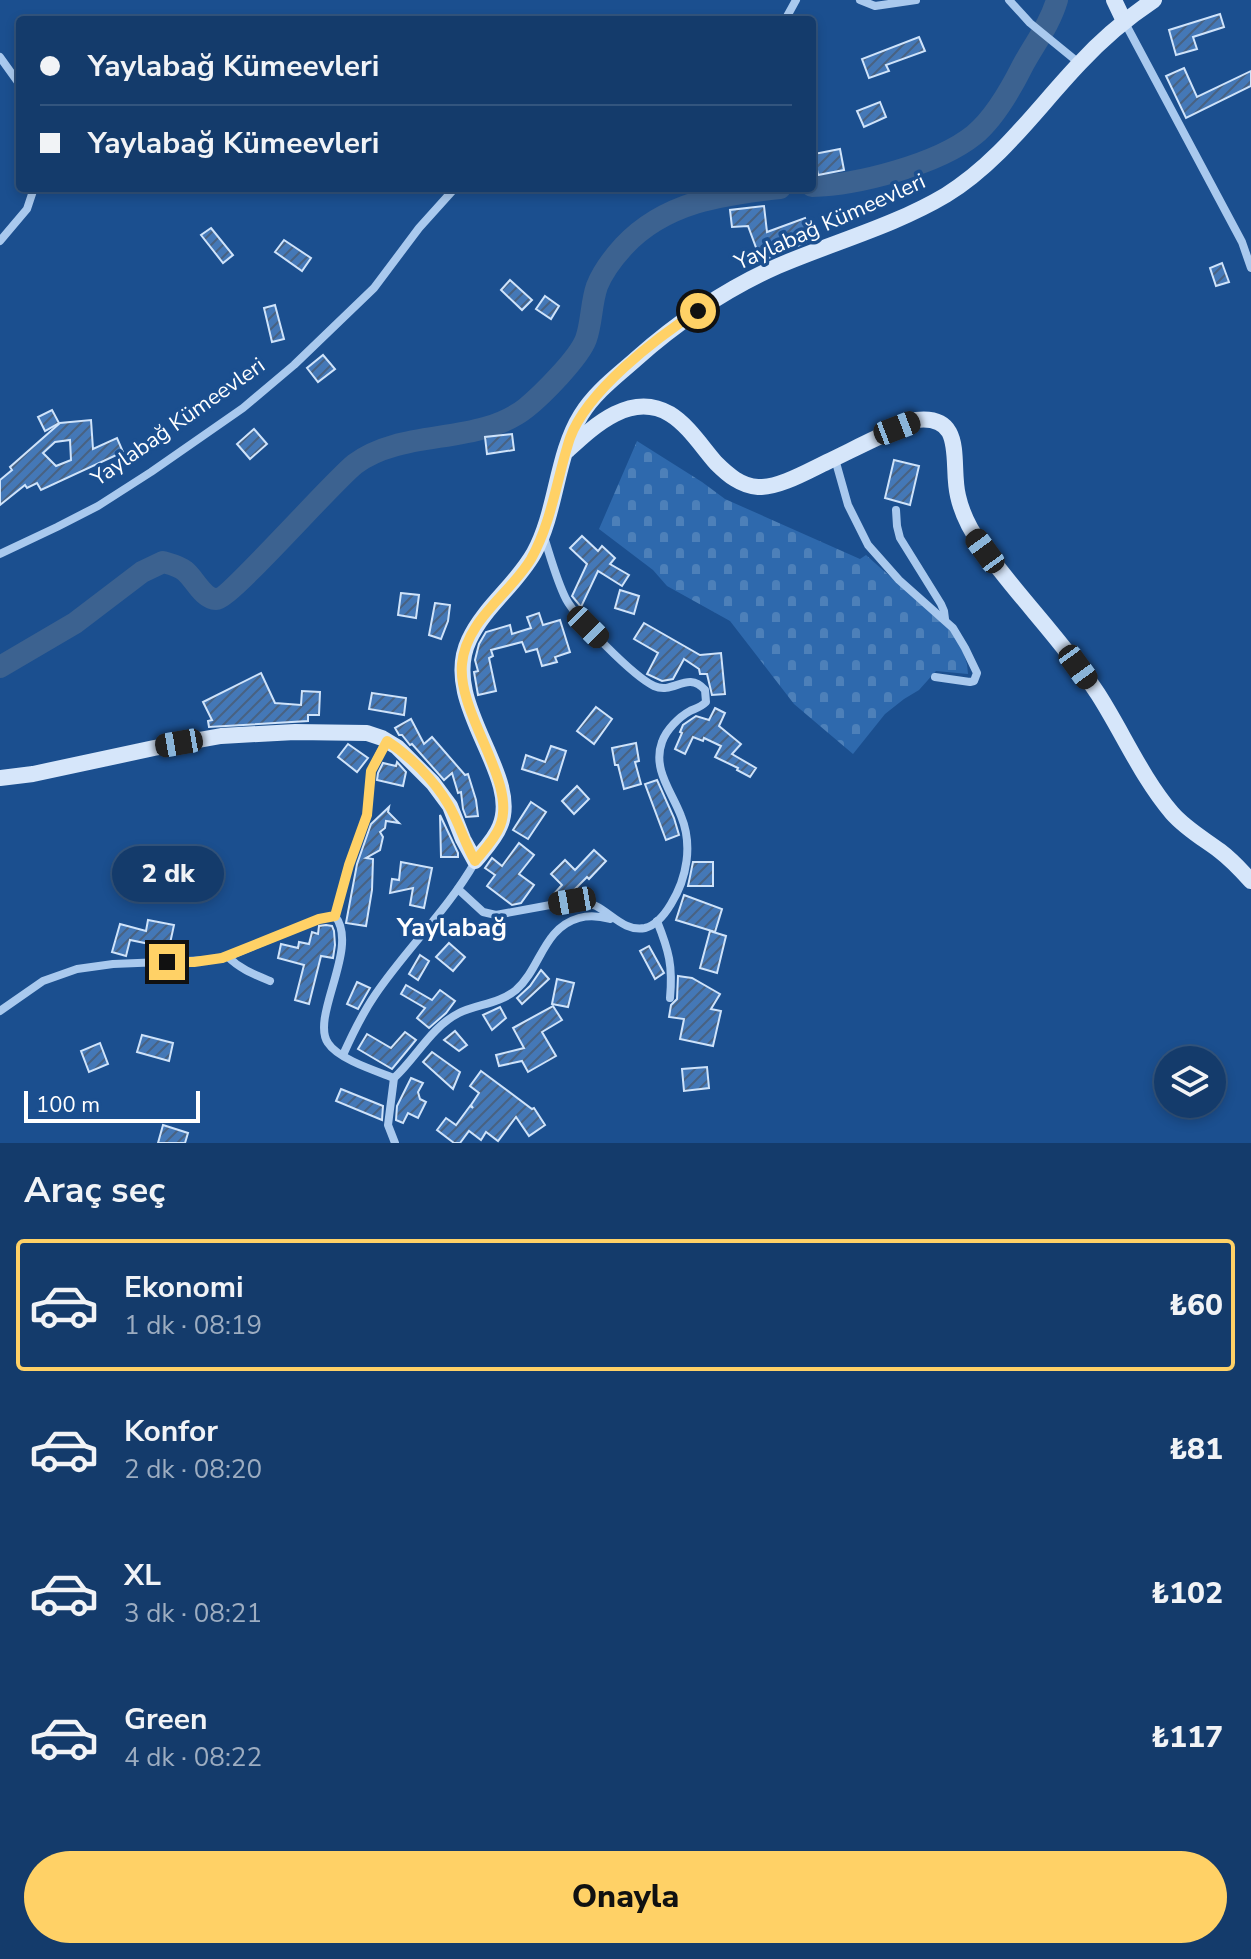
<!DOCTYPE html>
<html lang="tr">
<meta charset="utf-8">
<style>
body{margin:0;font-family:"Nunito Sans",sans-serif;background:#1d4271;color:#f1f3f6;height:100vh;display:flex;flex-direction:column;font-size:30px;white-space:nowrap}
*{box-sizing:border-box;margin:0}
p{font-size:26px;color:#9dadc1}
.icon{flex:none;width:44px;height:44px;fill:none;stroke:currentColor;stroke-width:2;stroke-linecap:round;stroke-linejoin:round}
.map{position:relative;height:1143px;overflow:hidden}
.drawer{display:flex;flex-direction:column;background:#143b6b;flex:1}
.drawer>*{flex:none}
.hud{position:absolute;left:16px;top:16px;width:800px;height:176px;border-radius:8px;box-shadow:0 4px 12px #0003,0 0 0 2px #33557e;display:grid;align-content:center;height:176px;padding:0 24px;background:#143b6b}
.fabs{position:absolute;left:1154px;top:1046px;display:grid;gap:16px}
.fabs a{display:grid;place-items:center;width:72px;height:72px;border-radius:50%;background:#143b6b;box-shadow:0 4px 12px #0003,0 0 0 2px #33557e;font-size:40px}
.scale{position:absolute;left:24px;bottom:20px;width:176px;box-sizing:border-box;padding-left:8px;border:4px solid #fff;border-top:0;font-size:22px;line-height:28px;white-space:nowrap;color:#fff;-webkit-text-stroke:6px #1b4f8f;paint-order:stroke}
.end{position:absolute;width:36px;height:36px;margin:-18px;border:10px solid #ffd166;background:#111;box-shadow:0 0 0 4px #111}
.from{border-radius:50%}
.bubble{position:absolute;height:56px;border-radius:28px;background:#143b6b;box-shadow:0 4px 12px #0003,0 0 0 2px #33557e;font-size:26px;font-weight:800;line-height:56px;text-align:center}
.car{position:absolute;width:24px;height:48px;margin:-24px -12px;border-radius:10px;box-shadow:0 0 6px 2px #0007;background:linear-gradient(#222 24%,#8ab4d8 0 40%,#222 0 76%,#8ab4d8 0 86%,#222 0)}
.hud b{display:flex;align-items:center;gap:28px;height:76px;font-size:30px}
.hud b+b{border-top:2px solid #33557e}
.hud i{width:20px;height:20px;background:#f1f3f6}
ul{padding:0;list-style:none}
li{display:flex;align-items:center;gap:24px;height:132px;margin:0 16px 12px;padding:0 8px;border:4px solid transparent;border-radius:8px}
li div{flex:1}
li b{display:block;font-size:30px}
li em{font-style:normal;font-weight:800}
li.active{border-color:#ffd166}
li>.icon{width:72px;height:72px;stroke-width:1.5}
h2{padding:0 24px;font-size:36px;line-height:96px}
.cta{display:flex;gap:16px;margin-top:auto;padding:16px 24px}
.cta a{flex:1;height:92px;border-radius:48px;background:#ffd166;color:#111;font-size:32px;font-weight:800;line-height:92px;text-align:center}
.map>svg:first-child{display:block}
</style>
<div class="map">
<svg width="1251" height="1143" viewBox="0 0 1251 1143">
<defs>
<pattern id="cemetery-stones" width="16" height="16" patternUnits="userSpaceOnUse" patternTransform="scale(2)"><rect width="16" height="16" fill="#2e69ad"/><path d="M2 7V4a2 2 0 0 1 4 0v3zM10 15v-3a2 2 0 0 1 4 0v3z" fill="#4d80b9"/></pattern>
<pattern id="building-hatch" width="6" height="6" patternUnits="userSpaceOnUse" patternTransform="scale(2)"><rect width="6" height="6" fill="#4478b7"/><path d="M-1 1l2-2M0 6l6-6M5 7l2-2" fill="none" stroke="#486282"/></pattern>
</defs>
<rect width="100%" height="100%" fill="#1b4f8f"/>
<polygon fill="url(#cemetery-stones)" points="637,441 702,482 725,499 860,559 866,555 950,630 962,649 967,664 968,674 936,671 919,690 904,699 885,714 853,754 794,704 730,621 667,586 653,570 599,529"/>
<g fill="none" stroke-linecap="round" stroke-linejoin="round">
<g stroke="#3c6290" stroke-width="22">
<path d="M812,186C858,185 938,164 974,135C995,118 1011,89 1023,65C1035,43 1050,24 1057,0"/>
<path d="M0,667L75,623L142,572L163,562C170,564 179,566 185,571C194,578 203,599 216,599C230,599 332,482 355,464C403,428 478,446 526,408C542,395 579,358 586,339C592,322 591,303 597,286C603,271 613,258 624,246C665,202 723,194 780,188"/>
</g>
</g>
<g fill="url(#building-hatch)" stroke="#cfe3fa" stroke-width="2" fill-rule="evenodd">
<polygon points="1220,14 1224,27 1193,37 1197,49 1176,55 1169,30"/>
<polygon points="919,37 925,51 886,65 889,71 869,78 862,59"/>
<polygon points="1184,68 1197,97 1251,71 1251,86 1186,118 1166,76"/>
<polygon points="880,102 886,117 864,127 857,111"/>
<polygon points="840,149 844,170 818,175 814,154"/>
<polygon points="764,206 767,232 805,218 812,240 761,261 748,226 732,227 730,210"/>
<polygon points="211,228 233,255 223,263 201,235"/>
<polygon points="284,240 311,258 302,271 275,252"/>
<polygon points="1222,263 1229,282 1216,286 1210,268"/>
<polygon points="510,280 532,300 522,310 501,290"/>
<polygon points="545,296 559,306 551,319 536,309"/>
<polygon points="275,305 284,339 272,342 264,308"/>
<polygon points="323,355 335,369 318,382 307,368"/>
<polygon points="52,410 59,423 45,431 38,417"/>
<path d="M91,420L93,449L117,438L123,452L41,490L37,483L27,488L25,485L0,505V480L12,470L10,467L60,423ZM70,440L71,460L56,466L43,453L55,442Z"/>
<polygon points="254,429 267,444 250,459 237,444"/>
<polygon points="512,434 514,450 487,454 485,437"/>
<polygon points="894,460 919,466 910,505 885,498"/>
<polygon points="582,536 598,551 602,546 615,558 610,564 629,575 622,586 598,571 581,607 572,596 587,564 570,548"/>
<polygon points="620,590 639,596 634,614 615,608"/>
<polygon points="401,593 419,595 416,618 398,615"/>
<polygon points="435,603 450,605 448,621 441,639 429,635"/>
<polygon points="539,613 543,625 560,620 570,652 555,657 557,662 542,666 537,649 526,652 522,642 491,650 493,656 489,658 496,691 478,695 474,672 478,671 475,660 479,644 486,632 510,625 512,634 531,628 527,617"/>
<polygon points="644,623 700,655 721,653 725,694 712,695 707,674 700,674 699,669 684,659 673,679 662,681 647,674 658,653 634,639"/>
<polygon points="261,673 275,703 301,705 302,691 320,692 319,715 308,715 308,721 209,727 208,721 212,720 203,702"/>
<polygon points="372,693 406,698 404,715 369,709"/>
<polygon points="596,707 612,719 594,744 577,731"/>
<polygon points="715,708 725,713 719,726 741,744 732,754 756,768 750,777 737,770 738,768 715,757 721,746 704,738 703,741 693,737 685,754 675,749 682,733 680,732 683,725 696,716 709,720"/>
<polygon points="411,719 424,744 432,737 465,775 468,774 476,800 478,816 466,817 463,809 461,792 458,793 452,773 444,780 412,744 410,745 402,735 399,735 395,728"/>
<polygon points="636,743 639,761 635,762 641,784 624,789 618,765 615,765 612,748"/>
<polygon points="348,744 368,758 357,772 338,757"/>
<polygon points="551,746 566,751 557,780 522,769 526,755 545,762"/>
<polygon points="397,762 406,772 403,786 377,780 378,773 383,763 396,766"/>
<polygon points="657,780 674,818 679,835 666,840 645,784"/>
<polygon points="577,786 589,799 574,814 562,801"/>
<polygon points="531,802 546,812 528,839 513,830"/>
<polygon points="389,807 388,812 399,823 386,821 385,828 380,832 383,837 380,850 366,858 373,859 372,890 366,926 346,923 357,864 371,824"/>
<polygon points="440,815 458,853 458,857 441,857"/>
<polygon points="519,843 534,855 519,874 534,885 521,903 512,905 487,886 495,875 485,868 492,858 502,866"/>
<polygon points="594,850 606,861 589,879 587,877 570,894 555,897 553,895 562,885 551,874 565,860 575,870"/>
<polygon points="401,862 432,868 424,908 410,905 413,888 390,893 392,879 399,880"/>
<polygon points="693,862 713,862 713,886 688,886"/>
<polygon points="684,895 722,909 715,932 676,920"/>
<polygon points="148,920 174,925 169,948 130,940 126,956 112,952 120,924 146,931"/>
<polygon points="326,925 332,926 334,931 335,945 333,958 321,956 309,1004 295,1000 304,965 278,958 281,944 298,948 299,942 309,944 312,932 318,934 319,926"/>
<polygon points="710,931 726,936 717,973 700,968"/>
<polygon points="449,943 465,957 453,971 436,957"/>
<polygon points="649,946 664,973 655,979 640,951"/>
<polygon points="420,955 429,961 418,980 409,974"/>
<polygon points="541,970 549,979 522,1004 517,998 530,986"/>
<polygon points="678,976 692,978 720,994 711,1009 721,1011 713,1046 680,1039 684,1019 669,1017 671,1005 677,999"/>
<polygon points="557,979 574,983 568,1007 552,1004"/>
<polygon points="357,982 370,988 358,1009 347,1004"/>
<polygon points="406,985 432,1000 440,990 455,1001 446,1013 429,1028 417,1018 425,1008 401,994"/>
<polygon points="553,1006 562,1020 542,1032 556,1056 528,1072 522,1061 499,1066 496,1055 524,1048 513,1028"/>
<polygon points="500,1007 506,1018 492,1030 483,1015"/>
<polygon points="455,1031 467,1045 459,1051 444,1040"/>
<polygon points="405,1032 416,1040 392,1069 358,1049 367,1034 391,1048"/>
<polygon points="142,1035 173,1043 169,1061 137,1052"/>
<polygon points="100,1043 108,1064 89,1072 81,1051"/>
<polygon points="432,1052 460,1072 453,1089 423,1062"/>
<polygon points="707,1067 709,1088 684,1091 682,1069"/>
<polygon points="481,1071 532,1109 534,1108 545,1125 529,1136 516,1117 498,1141 486,1132 481,1140 469,1131 460,1143 454,1143 437,1130 446,1118 456,1125 470,1106 473,1108 471,1105 479,1093 470,1086"/>
<polygon points="411,1078 423,1083 418,1092 420,1099 426,1102 418,1118 408,1113 403,1123 396,1120 397,1106"/>
<polygon points="341,1089 383,1106 382,1120 336,1101"/>
<polygon points="163,1125 188,1133 185,1143 158,1143"/>
</g>
<g fill="none" stroke-linecap="round" stroke-linejoin="round">
<g stroke="#a9c9ee" stroke-width="8">
<polyline points="860,0 875,6 916,0"/>
<polyline points="1009,0 1030,23 1079,63"/>
<polyline points="785,20 796,0"/>
<polyline points="1124,21 1242,242 1251,268"/>
<polyline points="0,57 20,85"/>
<polyline points="0,241 27,209 34,188"/>
<polyline points="835,459 848,505 868,545 899,580 953,628 965,648 977,673 974,681 970,682 935,677"/>
<polyline points="896,510 897,526 900,538 941,604 944,611 945,619"/>
<polyline points="0,554 57,527 98,506 151,472 243,408 294,365 374,288 419,228 455,188"/>
<path d="M458,889L483,912L496,915L572,901C581,902 588,902 596,906C612,914 625,932 645,928C657,925 665,914 671,904C687,878 693,845 681,816C672,792 652,769 662,742C666,730 679,717 690,711C697,708 701,707 706,702L705,690C687,670 674,695 654,686C633,676 577,619 566,599C556,579 550,555 543,534"/>
<polyline points="335,916 349,865 367,815 371,771 386,741"/>
<path d="M657,921C669,951 673,966 670,998"/>
<path d="M227,956C240,969 253,974 270,981"/>
<path d="M0,1011L43,981L77,969L113,964L211,960L234,954L319,919L335,916C360,947 310,1017 328,1043C338,1059 376,1071 394,1078"/>
<path d="M343,1055C352,1035 362,1014 375,995C406,949 447,911 475,862"/>
<path d="M395,1143L388,1125L394,1078C416,1058 431,1027 459,1013C477,1004 499,1004 516,990C541,968 543,928 579,918C590,915 599,916 610,919"/>
</g>
<g stroke="#d6e6fa" stroke-width="16">
<polyline points="1114,0 1124,21"/>
<path d="M568,450C594,426 631,391 670,414C688,425 702,447 716,463C728,475 741,486 758,487C779,488 808,471 827,462C856,448 885,433 916,420C967,414 950,464 958,496C962,514 971,531 981,545C1018,597 1063,641 1098,694C1123,733 1142,778 1172,813C1186,829 1204,839 1220,851C1232,860 1241,870 1251,881"/>
<path d="M0,778L33,774L154,748L221,736L295,732L367,733L382,738L397,747L433,783L450,806L463,839L475,861C484,850 495,839 500,826C522,774 439,703 469,640C484,607 516,585 534,553C557,511 556,455 581,415C595,392 617,376 636,359C679,321 726,289 778,266C834,242 894,226 946,195C1001,161 1037,108 1080,63C1103,38 1127,18 1154,0"/>
</g>
</g>
<g fill="none" stroke-linecap="round" stroke-linejoin="round">
<path stroke="#ffd166" stroke-width="10" d="M167,962H194L222,958L319,919L335,916L349,865L367,815L371,771L387,741C410,756 434,780 448,804C459,822 464,842 475,861C484,850 495,839 500,826C518,783 457,714 462,664C466,620 510,594 531,559C552,522 557,477 570,438C587,391 656,338 698,311"/>
</g>
<g text-anchor="middle" dominant-baseline="central" stroke-width="7" stroke-linejoin="round" paint-order="stroke">
<g font-size="22" fill="#fff" stroke="#1b4f8f">
<text transform="translate(830 222) rotate(-24)">Yaylabağ Kümeevleri</text>
<text transform="translate(178 422) rotate(-35)">Yaylabağ Kümeevleri</text>
</g>
<g font-size="26" font-weight="bold" fill="#fff" stroke="#1b4f8f">
<text x="452" y="927">Yaylabağ</text>
</g>
</g>
</svg>
<div class="fabs">
<a><svg class="icon" aria-label="layers" viewBox="0 0 24 24"><path d="M12 4l9 5-9 5-9-5zM3 14l9 5 9-5"/></svg></a>
</div>
<div class="scale">100 m</div>
<i class="end from" style="left:698px;top:311px"></i>
<i class="end" style="left:167px;top:962px"></i>
<div class="bubble" style="left:112px;top:846px;width:112px">2 dk</div>
<i class="car" style="left:897px;top:428px;rotate:69deg"></i>
<i class="car" style="left:985px;top:551px;rotate:324deg"></i>
<i class="car" style="left:588px;top:627px;rotate:135deg"></i>
<i class="car" style="left:1078px;top:667px;rotate:144deg"></i>
<i class="car" style="left:179px;top:743px;rotate:260deg"></i>
<i class="car" style="left:572px;top:901px;rotate:260deg"></i>
<div class="hud">
<b><i class="from"></i>Yaylabağ Kümeevleri</b>
<b><i></i>Yaylabağ Kümeevleri</b>
</div>
</div>
<section class="drawer">
<h2>Araç seç</h2>
<ul>
<li class="active"><svg class="icon" aria-label="car" viewBox="0 0 24 24"><path d="M5 17H2v-5l4-1 3-4h7l3 4 3 1v5h-3M9 17h6M6 11h13"/><circle cx="7" cy="17" r="2"/><circle cx="17" cy="17" r="2"/></svg><div><b>Ekonomi</b><p>1 dk · 08:19</p></div><em>₺60</em></li>
<li><svg class="icon" aria-label="car" viewBox="0 0 24 24"><path d="M5 17H2v-5l4-1 3-4h7l3 4 3 1v5h-3M9 17h6M6 11h13"/><circle cx="7" cy="17" r="2"/><circle cx="17" cy="17" r="2"/></svg><div><b>Konfor</b><p>2 dk · 08:20</p></div><em>₺81</em></li>
<li><svg class="icon" aria-label="car" viewBox="0 0 24 24"><path d="M5 17H2v-5l4-1 3-4h7l3 4 3 1v5h-3M9 17h6M6 11h13"/><circle cx="7" cy="17" r="2"/><circle cx="17" cy="17" r="2"/></svg><div><b>XL</b><p>3 dk · 08:21</p></div><em>₺102</em></li>
<li><svg class="icon" aria-label="car" viewBox="0 0 24 24"><path d="M5 17H2v-5l4-1 3-4h7l3 4 3 1v5h-3M9 17h6M6 11h13"/><circle cx="7" cy="17" r="2"/><circle cx="17" cy="17" r="2"/></svg><div><b>Green</b><p>4 dk · 08:22</p></div><em>₺117</em></li>
</ul>
<div class="cta"><a>Onayla</a></div>
</section>
